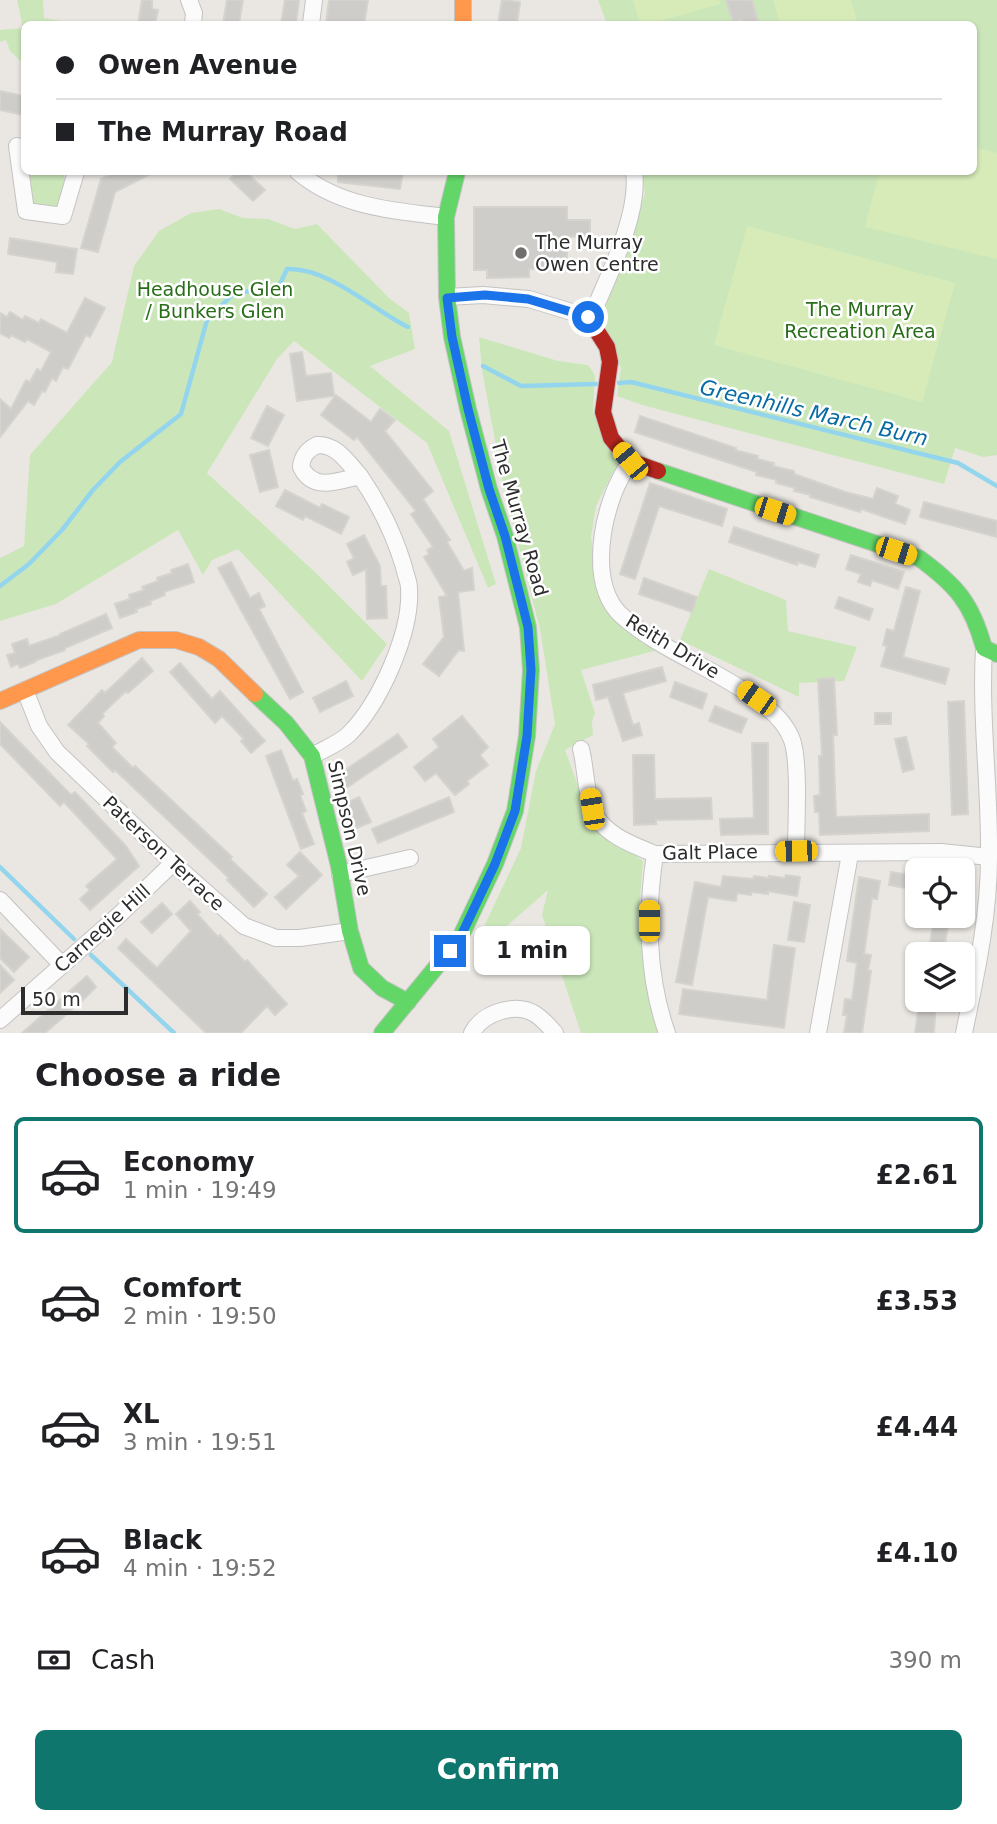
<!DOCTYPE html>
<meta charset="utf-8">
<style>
body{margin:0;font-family:"DejaVu Sans",sans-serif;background:#f6f6f6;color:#202124;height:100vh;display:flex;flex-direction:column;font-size:26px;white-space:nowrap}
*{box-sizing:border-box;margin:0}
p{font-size:23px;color:#757577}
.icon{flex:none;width:38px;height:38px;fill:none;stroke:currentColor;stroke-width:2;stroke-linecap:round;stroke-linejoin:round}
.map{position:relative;height:1033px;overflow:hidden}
.sheet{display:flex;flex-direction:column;background:#fff;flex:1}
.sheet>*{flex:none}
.top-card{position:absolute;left:21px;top:21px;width:956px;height:154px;border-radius:10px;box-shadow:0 2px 5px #0004;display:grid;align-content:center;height:154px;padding:0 35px;background:#fff}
.fabs{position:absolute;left:905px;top:858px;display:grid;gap:14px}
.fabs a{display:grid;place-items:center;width:70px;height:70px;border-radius:10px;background:#fff;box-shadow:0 2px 5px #0004;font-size:35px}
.scale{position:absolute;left:21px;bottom:18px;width:107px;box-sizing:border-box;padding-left:7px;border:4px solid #2d2d2d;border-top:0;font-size:19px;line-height:24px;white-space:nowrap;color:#2d2d2d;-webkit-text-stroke:5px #fff;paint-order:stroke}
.end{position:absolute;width:32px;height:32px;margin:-16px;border:9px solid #1a73e8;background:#fff;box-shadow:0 0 0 4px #fff}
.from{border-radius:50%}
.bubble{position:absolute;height:49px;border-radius:10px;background:#fff;box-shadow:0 2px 5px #0004;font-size:23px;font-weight:700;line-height:49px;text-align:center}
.car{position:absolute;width:21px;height:42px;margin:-21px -10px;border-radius:9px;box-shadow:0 0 5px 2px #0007;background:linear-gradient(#f5c518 24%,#345 0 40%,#f5c518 0 76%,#345 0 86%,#f5c518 0)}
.top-card b{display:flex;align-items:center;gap:24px;height:66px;font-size:26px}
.top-card b+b{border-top:2px solid #e0e0e0}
.top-card i{width:18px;height:18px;background:#202124}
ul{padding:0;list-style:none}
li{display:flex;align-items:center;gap:21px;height:116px;margin:0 14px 10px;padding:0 21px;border:4px solid transparent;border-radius:10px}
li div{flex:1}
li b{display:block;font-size:26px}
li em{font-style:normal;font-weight:700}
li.on{border-color:#0f766e}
li>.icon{width:63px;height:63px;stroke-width:1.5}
h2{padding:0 35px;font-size:32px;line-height:84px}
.pay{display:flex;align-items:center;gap:18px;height:77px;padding:0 35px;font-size:26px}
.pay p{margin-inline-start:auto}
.button{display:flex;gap:14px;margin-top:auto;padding:14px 35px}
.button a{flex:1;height:80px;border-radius:10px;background:#0f766e;color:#fff;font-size:28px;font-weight:700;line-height:80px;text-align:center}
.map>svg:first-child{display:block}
</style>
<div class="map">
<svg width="997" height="1033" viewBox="0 0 997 1033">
<rect width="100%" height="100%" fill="#eae7e2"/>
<g fill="#cbe7ba">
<polygon points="17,0 43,0 44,18 79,24 24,24 24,62 22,62 10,51 6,40 0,42 0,30 23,28"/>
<polygon points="598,0 997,0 997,455 983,457 955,448 944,484 642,405 617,396 621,368 600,321 645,194 642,172 973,172 973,24 607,24"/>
<path d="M28,172H62C68,182 64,200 54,208L36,206L31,202Z"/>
<polygon points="219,209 243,218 268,219 295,229 317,224 389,298 409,313 415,349 370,366 449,431 496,584 488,588 427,443 294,341 277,359 207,473 316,573 387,644 362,681 238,549 212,560 203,575 178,530 56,604 0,621 0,558 24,546 30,455 112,362 134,266 159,231 191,213"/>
<polygon points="479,337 558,361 588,365 595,375 593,412 620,459 596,506 591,537 597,583 603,605 658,650 581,670 595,713 592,721 593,735 565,750 581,794 597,827 643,861 638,923 658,1033 581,1033 542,915 548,890 485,945 480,935 521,848 536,771 555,724 540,629 504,489 482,370"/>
<polygon points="709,569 786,600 788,631 857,647 844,681 799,683 799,697 680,640"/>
</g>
<g fill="#d6ebb8">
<polygon points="633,0 719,0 721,4 649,24 640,24"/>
<polygon points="773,0 851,0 858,24 780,24"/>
<polygon points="973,147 997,153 997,259 865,227 879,172 973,172"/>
<polygon points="747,226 955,283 922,402 714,345"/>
</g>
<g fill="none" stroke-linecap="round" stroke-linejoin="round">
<g stroke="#94d5ee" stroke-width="4.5">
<polyline points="483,366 521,386 596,384"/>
<polyline points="619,383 631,382 958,463 997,486"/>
<path d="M0,586L29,564L62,530L93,490L120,462L181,414L207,320L236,291L262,292L279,286L287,269C328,267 372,309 408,327"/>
<polyline points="0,867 74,939"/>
<polyline points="91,955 174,1033"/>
</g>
</g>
<g fill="#cfcdc9" stroke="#d5d3ce" stroke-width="2">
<polygon points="142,0 152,0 152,9 158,10 155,24 138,24"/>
<polygon points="227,0 243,0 239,24 223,24"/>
<polygon points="285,0 299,0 296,24 281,24"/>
<polygon points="329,0 368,0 364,24 326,24"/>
<polygon points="502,0 520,2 517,24 498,24"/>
<polygon points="726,0 752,0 758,21 747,24 743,24 742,19 733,21"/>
<polygon points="0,91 24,96 24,115 0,110"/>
<polygon points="115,172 154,172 115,192 98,252 81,248 101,179"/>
<polygon points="236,172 246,172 265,190 253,201 230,179"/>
<polygon points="338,172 403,172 400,189 338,182"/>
<polygon points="474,207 567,207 567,220 590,220 590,236 567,237 567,269 529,269 529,277 487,278 487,270 474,270"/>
<polygon points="10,238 77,249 73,274 56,272 57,262 8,254"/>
<polygon points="85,298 105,308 90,337 86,335 68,369 63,367 56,381 52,378 45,392 42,391 34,405 28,401 0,437 0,399 11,409 26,380 30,382 37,369 41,371 51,352 27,339 25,342 11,335 9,338 0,333 0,313 7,317 10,312 23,320 25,316 39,323 41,319 67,333"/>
<polygon points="302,352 306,376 331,373 334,396 297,401 290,354"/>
<polygon points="336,395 371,422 380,409 395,420 385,431 433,491 423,499 450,540 447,542 464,571 472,568 474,590 458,592 464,651 459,650 439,676 423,664 444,637 439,597 447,596 424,557 429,554 427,550 433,547 411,514 416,511 357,437 354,440 321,415"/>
<polygon points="267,406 284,415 268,446 251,438"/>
<polygon points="640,416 736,448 735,450 758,456 757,459 774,463 773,466 794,471 794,474 845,492 873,499 877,488 898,496 895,504 910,510 905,524 861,509 860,512 810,497 811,495 794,491 795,488 776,483 777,480 756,475 757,472 635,432"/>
<polygon points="269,450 278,487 260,492 250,455"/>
<polygon points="650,483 727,509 722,526 659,506 635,579 620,574"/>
<polygon points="285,490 320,508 322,504 349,517 341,534 305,516 303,520 276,506"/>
<polygon points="924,502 997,521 997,537 920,517"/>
<polygon points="734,527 819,555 815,567 798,562 797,565 729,542"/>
<polygon points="364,535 380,566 381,586 386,586 387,618 367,619 366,569 353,575 347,562 354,558 347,544"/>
<polygon points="851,555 904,572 898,589 872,580 870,586 858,582 861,574 846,569"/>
<polygon points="231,562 250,598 259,593 265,606 259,609 303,692 290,699 218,568"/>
<polygon points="188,564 194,582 164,592 165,595 150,601 151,604 136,609 137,612 120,618 115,604 130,599 129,595 144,590 142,587 158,581 157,578 172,573 171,570"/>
<polygon points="644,578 697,597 692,612 639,594"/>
<polygon points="906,587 920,591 903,657 949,669 945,684 881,666 887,646 883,645 887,629 894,631"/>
<polygon points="839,597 873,609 869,620 835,608"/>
<polygon points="106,614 112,628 65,648 65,650 34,661 35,662 20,668 18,664 11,667 7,655 15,653 12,644 27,639 29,646 61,635 60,634"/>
<polygon points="142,658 153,671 128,693 126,691 102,714 104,716 98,723 116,743 112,747 133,768 135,766 232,857 230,859 267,894 254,907 227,880 229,878 115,770 113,772 87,746 89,744 68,725 102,690 105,693"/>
<polygon points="180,663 212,699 220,691 265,741 251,753 241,741 244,739 222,716 215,723 170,672"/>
<polygon points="662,667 666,681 623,693 633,725 639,723 642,735 623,741 608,697 596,700 593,685"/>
<polygon points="834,678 837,735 833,735 836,817 929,814 929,831 820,835 819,812 815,812 814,796 820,795 819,756 822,756 818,679"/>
<polygon points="346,681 353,696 320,712 313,698"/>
<polygon points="675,682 707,694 702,709 670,697"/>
<polygon points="964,701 968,814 952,815 948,702"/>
<polygon points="715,706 747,719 741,733 709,721"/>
<rect x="875" y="713" width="16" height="11"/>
<polygon points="462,716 488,747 480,755 488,765 467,781 469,784 455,795 436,773 425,781 414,767 439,747 433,739"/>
<polygon points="0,722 71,795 75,792 126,846 139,866 90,910 80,899 90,890 86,886 117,859 64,802 60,806 0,744"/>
<polygon points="398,734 407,747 346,788 338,775"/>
<polygon points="906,737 914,769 903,772 895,739"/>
<polygon points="752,743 768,743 768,834 721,835 720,819 754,818"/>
<polygon points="281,750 293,781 297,779 303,794 300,795 306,811 302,813 314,844 301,849 266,756"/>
<polygon points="633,755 654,755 655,799 711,798 712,819 656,820 656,824 634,825"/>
<polygon points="359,797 371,822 357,828 346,803"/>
<polygon points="449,797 454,812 378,843 372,829"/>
<polygon points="300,852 322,875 286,909 275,897 299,876 287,865"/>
<polygon points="891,872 917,876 917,890 889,885"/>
<polygon points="786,875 800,877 797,896 768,891 768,894 752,892 751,895 737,893 736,901 708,897 692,985 676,982 695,882 721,887 723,876 753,879 754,876 769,878 769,876 785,878"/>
<polygon points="859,877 880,881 877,899 872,898 864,954 871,955 868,970 871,971 862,1033 844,1033 847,1015 843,1015 845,999 852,1000 857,963 847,961"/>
<polygon points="190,901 200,912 197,914 218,937 220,935 245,962 247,960 287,1004 275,1015 267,1006 241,1033 206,1033 118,948 126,939 157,968 191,931 176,914"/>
<polygon points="794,902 810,905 804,942 788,940"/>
<polygon points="162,903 172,914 152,933 141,922"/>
<polygon points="935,915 950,915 943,954 928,954"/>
<polygon points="0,929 29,957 14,972 0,958"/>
<polygon points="774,945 795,948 784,1028 679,1014 683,989 767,1000"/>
<polygon points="0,965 14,980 0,993"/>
<polygon points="87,976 96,987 83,1000 45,1033 22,1033"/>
<polygon points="920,999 936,999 934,1033 915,1033"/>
</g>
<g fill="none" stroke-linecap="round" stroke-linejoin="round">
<defs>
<g id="street">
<polyline points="189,0 194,13 193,24"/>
<polyline points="311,24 314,0"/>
<polyline points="17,146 26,211 63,216 76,172"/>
<path d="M298,172C339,207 394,211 446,217"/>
<path d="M447,297L483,295L529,299L588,317L594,310C610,273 640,212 634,172"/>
<path d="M317,445C337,444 348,463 360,476C338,481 313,492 301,467C302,456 307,450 317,445Z"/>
<path d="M630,461C624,472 617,483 613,495C600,530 591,588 622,616C659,649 709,666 749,694C766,705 785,720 792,740C800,763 796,824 796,851"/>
<polyline points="25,690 39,726 57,752 173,863 244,926 276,938 300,938 350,931"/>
<path d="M581,749C586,768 585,791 593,810C602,834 633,845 655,854L941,852L989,857"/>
<path d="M312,756C324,749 340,743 349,734C380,703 412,632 409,588C409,581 405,574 404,567C394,534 380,505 360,476"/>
<path d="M655,854C646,912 647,977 667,1033"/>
<polyline points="340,874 410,858"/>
<polyline points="0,900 62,965"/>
<polyline points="0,1020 119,915 173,863"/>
<path d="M472,1033C482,1013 515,1002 535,1014C543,1019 549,1026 555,1033"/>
<polyline points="818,1033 850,854"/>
<path d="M964,1033C976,975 989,917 989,857C990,788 980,718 984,648"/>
</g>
<g id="fast">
<path d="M658,471L919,558C956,585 972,603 984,648L997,654"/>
<polyline points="255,694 286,723 312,756 339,866 350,931 361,968 382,988 408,1002"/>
<polyline points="382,1033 460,938 495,864 515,811 527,736 531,670 528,627 505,536 489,489 468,409 452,337 447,297 446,217 457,172"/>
</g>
<g id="slow">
<polyline points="463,0 463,24"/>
<polyline points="0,701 139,640 176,640 199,647 219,659 255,694"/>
</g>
<polyline id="jam" points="588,317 607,347 610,362 603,412 611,438 630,461 658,471"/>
</defs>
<use href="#street" stroke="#c4c3c3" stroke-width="18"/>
<use href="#fast" stroke="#c4c3c3" stroke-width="18"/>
<use href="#slow" stroke="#c4c3c3" stroke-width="18"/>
<use href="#jam" stroke="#c4c3c3" stroke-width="18"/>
<use href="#street" stroke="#fcfbfb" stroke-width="16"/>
<use href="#fast" stroke="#63d668" stroke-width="16"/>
<use href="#slow" stroke="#ff974d" stroke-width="16"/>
<use href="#jam" stroke="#b3261e" stroke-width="16"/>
</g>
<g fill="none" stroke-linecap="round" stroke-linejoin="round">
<polyline stroke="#1a73e8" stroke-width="9" points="450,951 460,938 495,864 515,811 527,736 531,670 528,627 505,536 489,489 468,409 452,337 447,298 485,295 528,299 588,317"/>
</g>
<circle fill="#6f6e6c" stroke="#fff" stroke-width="2.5" cx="521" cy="253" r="7"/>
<g text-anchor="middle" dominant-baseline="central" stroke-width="5" stroke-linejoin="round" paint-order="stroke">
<g font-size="19" fill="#2d2d2d" stroke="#fff" text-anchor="start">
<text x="535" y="242">The Murray<tspan x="535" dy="22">Owen Centre</tspan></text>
</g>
<g font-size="19" fill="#286e18" stroke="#fff">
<text x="215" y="289">Headhouse Glen<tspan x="215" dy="22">/ Bunkers Glen</tspan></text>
<text x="860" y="309">The Murray<tspan x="860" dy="22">Recreation Area</tspan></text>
</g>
<g font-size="19" fill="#2d2d2d" stroke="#fff">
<text transform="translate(520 518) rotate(74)">The Murray Road</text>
<text transform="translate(673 646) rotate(31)">Reith Drive</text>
<text transform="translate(350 828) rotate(77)">Simpson Drive</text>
<text transform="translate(710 852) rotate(-1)">Galt Place</text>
<text transform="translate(164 853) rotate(43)">Paterson Terrace</text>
<text transform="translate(102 928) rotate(-42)">Carnegie Hill</text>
</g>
<g font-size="21" font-style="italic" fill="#086ba5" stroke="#fff">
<text transform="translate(814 413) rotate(13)">Greenhills March Burn</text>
</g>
</g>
</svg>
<div class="fabs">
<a><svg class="icon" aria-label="locate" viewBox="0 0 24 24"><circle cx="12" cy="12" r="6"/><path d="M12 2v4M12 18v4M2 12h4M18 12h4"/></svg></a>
<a><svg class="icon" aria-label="layers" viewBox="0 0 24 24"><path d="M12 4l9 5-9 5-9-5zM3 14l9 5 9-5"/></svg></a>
</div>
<div class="scale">50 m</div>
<i class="end from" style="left:588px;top:317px"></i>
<i class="end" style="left:450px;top:951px"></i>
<div class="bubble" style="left:474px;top:926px;width:116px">1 min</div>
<i class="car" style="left:630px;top:461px;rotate:320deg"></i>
<i class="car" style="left:775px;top:511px;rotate:108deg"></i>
<i class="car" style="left:896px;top:551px;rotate:108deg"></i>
<i class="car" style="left:756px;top:698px;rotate:305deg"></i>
<i class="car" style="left:592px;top:809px;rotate:351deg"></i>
<i class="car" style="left:796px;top:851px;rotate:269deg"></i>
<i class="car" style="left:649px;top:921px;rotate:0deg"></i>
<div class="top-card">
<b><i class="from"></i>Owen Avenue</b>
<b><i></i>The Murray Road</b>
</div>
</div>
<section class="sheet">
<h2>Choose a ride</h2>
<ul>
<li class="on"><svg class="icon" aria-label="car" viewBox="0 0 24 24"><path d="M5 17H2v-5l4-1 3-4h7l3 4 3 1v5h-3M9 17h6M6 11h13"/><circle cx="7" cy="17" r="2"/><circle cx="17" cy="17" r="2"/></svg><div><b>Economy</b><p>1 min · 19:49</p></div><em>£2.61</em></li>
<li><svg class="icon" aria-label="car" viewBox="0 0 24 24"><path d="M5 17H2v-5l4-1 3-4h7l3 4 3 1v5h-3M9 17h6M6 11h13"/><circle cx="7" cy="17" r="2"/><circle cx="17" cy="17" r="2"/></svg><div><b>Comfort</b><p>2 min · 19:50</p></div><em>£3.53</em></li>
<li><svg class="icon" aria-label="car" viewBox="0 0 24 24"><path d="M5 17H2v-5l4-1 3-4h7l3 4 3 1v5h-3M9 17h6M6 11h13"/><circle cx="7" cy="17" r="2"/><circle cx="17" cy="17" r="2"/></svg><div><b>XL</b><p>3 min · 19:51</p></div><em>£4.44</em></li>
<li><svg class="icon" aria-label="car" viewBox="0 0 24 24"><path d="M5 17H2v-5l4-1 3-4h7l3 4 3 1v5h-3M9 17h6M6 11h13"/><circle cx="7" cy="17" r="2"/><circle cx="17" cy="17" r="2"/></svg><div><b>Black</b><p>4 min · 19:52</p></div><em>£4.10</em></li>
</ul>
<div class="pay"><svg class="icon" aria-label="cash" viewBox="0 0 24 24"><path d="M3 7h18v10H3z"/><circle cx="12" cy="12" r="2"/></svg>Cash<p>390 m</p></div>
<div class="button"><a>Confirm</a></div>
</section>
